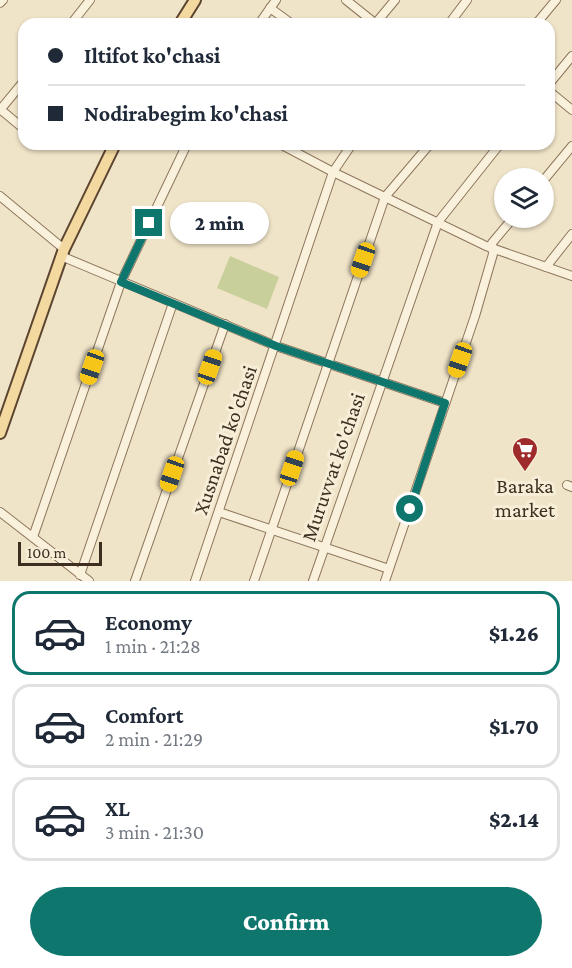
<!DOCTYPE html>
<meta charset="utf-8">
<style>
body{margin:0;font-family:"Crimson Pro",serif;background:#f6f6f7;color:#1f2937;height:100vh;display:flex;flex-direction:column;font-size:22px;white-space:nowrap}
*{box-sizing:border-box;margin:0}
p{font-size:20px;color:#747a83}
.icon{flex:none;width:33px;height:33px;fill:none;stroke:currentColor;stroke-width:2;stroke-linecap:round;stroke-linejoin:round}
.map{position:relative;height:581px;overflow:hidden}
.side{display:flex;flex-direction:column;background:#fff;flex:1}
.side>*{flex:none}
.guide{position:absolute;left:18px;top:18px;width:537px;height:132px;border-radius:18px;box-shadow:0 2px 4px #0004;display:grid;align-content:center;height:132px;padding:0 30px;background:#fff}
.fabs{position:absolute;left:494px;top:168px;display:grid;gap:12px}
.fabs a{display:grid;place-items:center;width:60px;height:60px;border-radius:50%;background:#fff;box-shadow:0 2px 4px #0004;font-size:30px}
.scale{position:absolute;left:18px;bottom:15px;width:84px;box-sizing:border-box;padding-left:6px;border:3px solid #3d2e20;border-top:0;font-size:16px;line-height:21px;white-space:nowrap;color:#3d2e20;-webkit-text-stroke:4px #f7eed8;paint-order:stroke}
.end{position:absolute;width:27px;height:27px;margin:-14px;border:8px solid #0f766e;background:#fff;box-shadow:0 0 0 3px #fff}
.from{border-radius:50%}
.bubble{position:absolute;height:42px;border-radius:21px;background:#fff;box-shadow:0 2px 4px #0004;font-size:20px;font-weight:800;line-height:42px;text-align:center}
.car{position:absolute;width:18px;height:36px;margin:-18px -9px;border-radius:8px;box-shadow:0 0 4px 2px #0007;background:linear-gradient(#f5c518 24%,#345 0 40%,#f5c518 0 76%,#345 0 86%,#f5c518 0)}
.guide b{display:flex;align-items:center;gap:21px;height:57px;font-size:22px}
.guide b+b{border-top:2px solid #e0e1e3}
.guide i{width:15px;height:15px;background:#1f2937}
ul{padding:10px 0 0;list-style:none}
li{display:flex;align-items:center;gap:18px;height:84px;margin:0 12px 9px;padding:0 18px;border:3px solid #e0e1e3;border-radius:18px}
li div{flex:1}
li b{display:block;font-size:22px}
li em{font-style:normal;font-weight:800}
li.on{border-color:#0f766e}
li>.icon{width:54px;height:54px;stroke-width:1.5}
.action{display:flex;gap:12px;margin-top:auto;padding:12px 30px}
.action a{flex:1;height:69px;border-radius:36px;background:#0f766e;color:#fff;font-size:24px;font-weight:800;line-height:69px;text-align:center}
.map>svg:first-child{display:block}
</style>
<div class="map">
<svg width="572" height="581" viewBox="0 0 572 581">
<rect width="100%" height="100%" fill="#f0e4c8"/>
<polygon fill="#c9cf9b" points="230,256 279,277 267,309 217,288"/>
<g fill="none" stroke-linecap="round" stroke-linejoin="round">
<defs>
<g id="minor">
<polyline points="346,0 376,24"/>
<polyline points="0,3 3,0"/>
<polyline points="270,8 292,24"/>
<polyline points="71,24 90,0"/>
<polyline points="259,24 276,0"/>
<polyline points="375,24 395,0"/>
<polyline points="449,24 467,0"/>
<polyline points="536,24 556,0"/>
<polyline points="549,84 572,56"/>
<polyline points="549,91 572,110"/>
<polyline points="0,109 24,129"/>
<polyline points="0,110 24,81"/>
<polyline points="280,144 333,172 486,246 572,276"/>
<polyline points="543,181 572,146"/>
<polyline points="0,196 64,249"/>
<polyline points="61,256 276,346 445,403"/>
<polyline points="546,267 572,234"/>
<polyline points="567,485 572,487"/>
<polyline points="0,512 89,581"/>
<polyline points="219,512 389,569"/>
<polyline points="33,537 121,282 187,144"/>
<polyline points="80,575 173,303"/>
<polyline points="135,581 225,324"/>
<polyline points="195,581 333,172 352,144"/>
<polyline points="254,581 385,197 430,144"/>
<polyline points="313,581 438,222 500,144"/>
<polyline points="385,581 475,316 493,254 492,243 513,218"/>
</g>
<g id="major">
<polyline points="180,24 195,0"/>
<polyline points="0,433 64,249 115,144"/>
</g>
</defs>
<use href="#minor" stroke="#8d765c" stroke-width="10"/>
<use href="#major" stroke="#5b4430" stroke-width="14"/>
<use href="#minor" stroke="#faf1dc" stroke-width="8"/>
<use href="#major" stroke="#f3d9a0" stroke-width="10"/>
</g>
<g fill="none" stroke-linecap="round" stroke-linejoin="round">
<polyline stroke="#0f766e" stroke-width="8" points="149,223 121,282 276,346 445,403 410,509"/>
</g>
<defs>
<symbol id="supermarket-pin" viewBox="-11 -11 22 30"><path d="M0 17L-7.5 6A9.5 9.5 0 1 1 7.5 6Z" fill="#9e2a2b" stroke="#f7eed8"/><path d="M-6-5.5h2.5l.6 2H6L4.5 2H-2.5L-4.4-4H-6ZM-1.5 3.2a1.3 1.3 0 1 0 .1 0ZM3 3.2a1.3 1.3 0 1 0 .1 0Z" fill="#fff"/></symbol>
</defs>
<g fill-rule="evenodd">
<use href="#supermarket-pin" x="510" y="435" width="30" height="40"/>
</g>
<g text-anchor="middle" dominant-baseline="central" stroke-width="6" stroke-linejoin="round" paint-order="stroke">
<g font-size="21" fill="#3d2e20" stroke="#f7eed8">
<text transform="translate(225 440) rotate(-71)">Xusnabad ko'chasi</text>
<text transform="translate(333 467) rotate(-71)">Muruvvat ko'chasi</text>
</g>
<g font-size="21" fill="#3d2e20" stroke="#f7eed8">
<text x="525" y="486">Baraka<tspan x="525" dy="24">market</tspan></text>
</g>
</g>
</svg>
<div class="fabs">
<a><svg class="icon" aria-label="layers" viewBox="0 0 24 24"><path d="M12 4l9 5-9 5-9-5zM3 14l9 5 9-5"/></svg></a>
</div>
<div class="scale">100 m</div>
<i class="end from" style="left:410px;top:509px"></i>
<i class="end" style="left:149px;top:223px"></i>
<div class="bubble" style="left:170px;top:202px;width:99px">2 min</div>
<i class="car" style="left:363px;top:260px;rotate:199deg"></i>
<i class="car" style="left:460px;top:360px;rotate:199deg"></i>
<i class="car" style="left:92px;top:367px;rotate:199deg"></i>
<i class="car" style="left:210px;top:367px;rotate:19deg"></i>
<i class="car" style="left:292px;top:468px;rotate:18deg"></i>
<i class="car" style="left:172px;top:474px;rotate:199deg"></i>
<div class="guide">
<b><i class="from"></i>Iltifot ko'chasi</b>
<b><i></i>Nodirabegim ko'chasi</b>
</div>
</div>
<section class="side">
<ul>
<li class="on"><svg class="icon" aria-label="car" viewBox="0 0 24 24"><path d="M5 17H2v-5l4-1 3-4h7l3 4 3 1v5h-3M9 17h6M6 11h13"/><circle cx="7" cy="17" r="2"/><circle cx="17" cy="17" r="2"/></svg><div><b>Economy</b><p>1 min · 21:28</p></div><em>$1.26</em></li>
<li><svg class="icon" aria-label="car" viewBox="0 0 24 24"><path d="M5 17H2v-5l4-1 3-4h7l3 4 3 1v5h-3M9 17h6M6 11h13"/><circle cx="7" cy="17" r="2"/><circle cx="17" cy="17" r="2"/></svg><div><b>Comfort</b><p>2 min · 21:29</p></div><em>$1.70</em></li>
<li><svg class="icon" aria-label="car" viewBox="0 0 24 24"><path d="M5 17H2v-5l4-1 3-4h7l3 4 3 1v5h-3M9 17h6M6 11h13"/><circle cx="7" cy="17" r="2"/><circle cx="17" cy="17" r="2"/></svg><div><b>XL</b><p>3 min · 21:30</p></div><em>$2.14</em></li>
</ul>
<div class="action"><a>Confirm</a></div>
</section>
